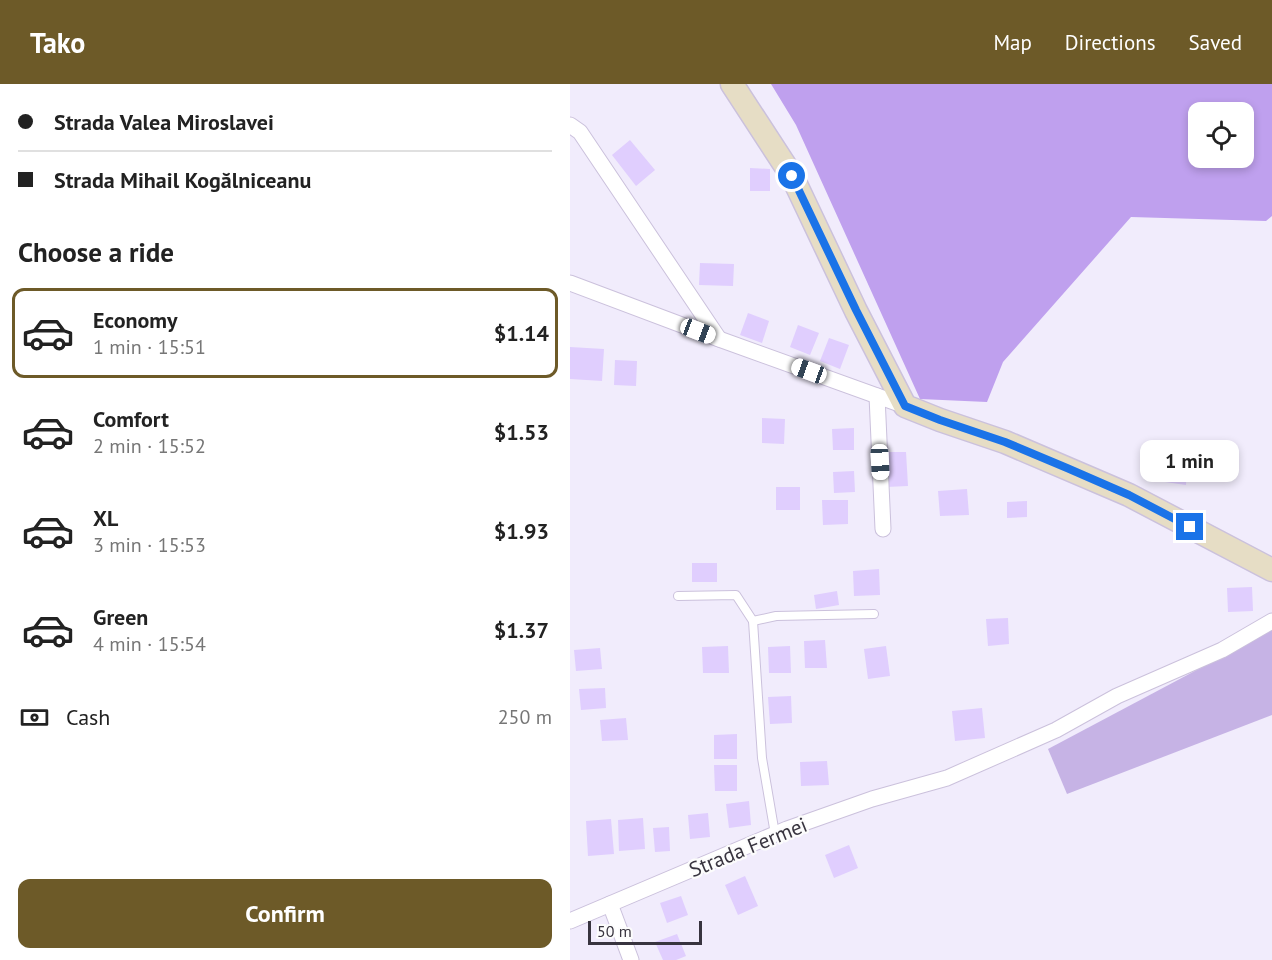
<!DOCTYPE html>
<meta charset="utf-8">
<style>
body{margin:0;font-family:"PT Sans",sans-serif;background:#f6f6f6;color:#222;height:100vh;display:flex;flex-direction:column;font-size:22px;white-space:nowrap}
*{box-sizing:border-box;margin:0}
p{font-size:20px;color:#767676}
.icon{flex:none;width:33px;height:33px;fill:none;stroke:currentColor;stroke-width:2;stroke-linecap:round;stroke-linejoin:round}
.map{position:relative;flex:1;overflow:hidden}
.drawer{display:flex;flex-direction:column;background:#fff;width:570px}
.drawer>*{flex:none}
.banner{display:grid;align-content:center;height:132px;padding:0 18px;background:#fff}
.tools{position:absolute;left:618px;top:18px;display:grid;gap:12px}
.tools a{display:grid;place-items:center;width:66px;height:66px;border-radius:12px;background:#fff;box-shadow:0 3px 9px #0003;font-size:30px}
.scale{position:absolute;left:18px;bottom:15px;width:114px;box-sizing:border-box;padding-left:6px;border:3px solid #38343f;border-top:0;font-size:16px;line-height:21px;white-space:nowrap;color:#38343f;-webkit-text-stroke:4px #fcfcfc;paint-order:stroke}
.end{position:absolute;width:27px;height:27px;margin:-14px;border:8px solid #1a73e8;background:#fff;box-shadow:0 0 0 3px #fff}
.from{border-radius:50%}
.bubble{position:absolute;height:42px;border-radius:12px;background:#fff;box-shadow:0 3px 9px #0003;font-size:20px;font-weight:800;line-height:42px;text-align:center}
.car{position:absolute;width:18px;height:36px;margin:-18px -9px;border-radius:8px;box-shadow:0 0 4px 2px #0007;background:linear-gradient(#fff 24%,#345 0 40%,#fff 0 76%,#345 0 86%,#fff 0)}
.banner b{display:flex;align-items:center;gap:21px;height:57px;font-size:22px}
.banner b+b{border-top:2px solid #e0e0e0}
.banner i{width:15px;height:15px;background:#222}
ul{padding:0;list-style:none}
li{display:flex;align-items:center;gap:18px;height:90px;margin:0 12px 9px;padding:0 6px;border:3px solid transparent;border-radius:12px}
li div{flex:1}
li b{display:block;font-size:22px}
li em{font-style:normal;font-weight:800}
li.current{border-color:#6d5a28}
li>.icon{width:54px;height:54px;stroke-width:1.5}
h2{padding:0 18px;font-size:27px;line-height:72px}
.pay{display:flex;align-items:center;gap:15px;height:66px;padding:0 18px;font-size:22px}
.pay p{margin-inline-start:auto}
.cta{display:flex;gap:12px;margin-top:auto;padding:12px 18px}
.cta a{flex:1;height:69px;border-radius:12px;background:#6d5a28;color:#fff;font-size:24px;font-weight:800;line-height:69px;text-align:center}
header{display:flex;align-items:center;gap:36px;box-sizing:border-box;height:84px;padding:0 30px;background:#6d5a28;color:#fff}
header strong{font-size:28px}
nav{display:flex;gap:33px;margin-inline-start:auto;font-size:21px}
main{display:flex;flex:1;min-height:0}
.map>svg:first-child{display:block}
</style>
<header>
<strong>Tako</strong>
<nav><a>Map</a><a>Directions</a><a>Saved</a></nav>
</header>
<main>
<section class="drawer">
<div class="banner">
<b><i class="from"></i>Strada Valea Miroslavei</b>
<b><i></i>Strada Mihail Kogălniceanu</b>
</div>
<h2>Choose a ride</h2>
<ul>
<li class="current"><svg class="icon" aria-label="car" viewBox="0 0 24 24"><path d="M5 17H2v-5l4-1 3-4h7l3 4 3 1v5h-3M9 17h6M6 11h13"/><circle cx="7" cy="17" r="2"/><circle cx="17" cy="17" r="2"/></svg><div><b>Economy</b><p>1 min · 15:51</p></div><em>$1.14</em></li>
<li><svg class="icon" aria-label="car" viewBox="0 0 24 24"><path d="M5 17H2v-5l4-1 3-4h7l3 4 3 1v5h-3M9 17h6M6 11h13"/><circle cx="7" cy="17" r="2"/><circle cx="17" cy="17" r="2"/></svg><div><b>Comfort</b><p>2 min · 15:52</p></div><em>$1.53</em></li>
<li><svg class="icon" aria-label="car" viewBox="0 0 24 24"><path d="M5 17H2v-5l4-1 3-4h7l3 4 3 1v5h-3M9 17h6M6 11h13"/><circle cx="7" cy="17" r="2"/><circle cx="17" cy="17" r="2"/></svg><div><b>XL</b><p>3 min · 15:53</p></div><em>$1.93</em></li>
<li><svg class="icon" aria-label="car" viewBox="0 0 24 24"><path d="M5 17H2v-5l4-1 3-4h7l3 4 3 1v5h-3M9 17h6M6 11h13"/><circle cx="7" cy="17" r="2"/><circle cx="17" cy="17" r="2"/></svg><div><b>Green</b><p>4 min · 15:54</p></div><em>$1.37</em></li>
</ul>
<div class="pay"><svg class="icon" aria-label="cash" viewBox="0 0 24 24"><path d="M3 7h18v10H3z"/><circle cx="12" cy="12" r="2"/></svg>Cash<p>250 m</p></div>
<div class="cta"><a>Confirm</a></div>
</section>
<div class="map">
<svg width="702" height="876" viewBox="0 0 702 876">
<rect width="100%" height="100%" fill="#f1ecfc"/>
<polygon fill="#c6b3e5" points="702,546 702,631 497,710 478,665"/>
<path fill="#bfa0ee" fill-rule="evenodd" d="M201,0H702V132L696,137L561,133L433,278L417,318L350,315L226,41ZM628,28H674V74H628Z"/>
<g fill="#e0cefe">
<polygon points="60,56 85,86 66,102 42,71"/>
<polygon points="180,84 200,85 200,107 180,107"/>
<polygon points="130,179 164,180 163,202 129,201"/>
<polygon points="178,229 199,237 192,259 170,251"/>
<polygon points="228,241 249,249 240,271 220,263"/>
<polygon points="259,254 279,261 270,285 250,277"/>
<polygon points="0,263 34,265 32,297 0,295"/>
<polygon points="45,276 67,277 66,302 44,301"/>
<polygon points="192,334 215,335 214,360 192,359"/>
<polygon points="284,344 284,366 263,366 262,345"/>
<polygon points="315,368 336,368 338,402 316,403"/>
<polygon points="590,377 617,379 616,401 588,397"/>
<polygon points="284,387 285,408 264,409 263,388"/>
<rect x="206" y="403" width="24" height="23"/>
<polygon points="397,405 399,431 370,432 368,407"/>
<polygon points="252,416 278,416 278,440 253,441"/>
<polygon points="457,417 457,433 437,434 437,418"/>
<rect x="122" y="479" width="25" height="19"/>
<polygon points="309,485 310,511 284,512 283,487"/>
<polygon points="682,503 683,527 658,528 657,504"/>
<polygon points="267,507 269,521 246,525 244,511"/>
<polygon points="438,534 439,560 418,562 416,535"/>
<polygon points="255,556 257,584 235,584 234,557"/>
<polygon points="158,562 159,589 133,589 132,563"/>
<polygon points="220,562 221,589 199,589 198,563"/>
<polygon points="316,562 320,592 298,595 294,565"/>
<polygon points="30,564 32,585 6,587 4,566"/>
<polygon points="35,604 36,624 11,626 9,605"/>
<polygon points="221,612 222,639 200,640 198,613"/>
<polygon points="412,624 415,654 385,657 382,627"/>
<polygon points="56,634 58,656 32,657 30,636"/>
<polygon points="167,650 167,675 144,675 144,651"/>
<polygon points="257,677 259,701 231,702 230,678"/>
<polygon points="144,681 167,681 167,707 145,707"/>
<polygon points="179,717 181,741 159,744 156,720"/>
<polygon points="138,729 140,753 120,755 118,731"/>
<polygon points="73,734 75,765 49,767 48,736"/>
<polygon points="41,735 44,770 18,772 16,737"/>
<polygon points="99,743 100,767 85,768 83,744"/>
<polygon points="279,761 288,784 264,794 255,771"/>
<polygon points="175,792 188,822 168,831 155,801"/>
<polygon points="111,812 118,831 97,839 90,819"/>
<polygon points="107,850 116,872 106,876 93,876 85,858"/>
</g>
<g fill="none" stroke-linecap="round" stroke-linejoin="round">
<defs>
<g id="lane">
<polyline points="108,512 166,511 183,537 192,674 205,750"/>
<polyline points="183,537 206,532 304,530"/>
</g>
<g id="street">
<polyline points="0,41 10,48 149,255"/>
<polyline points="0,199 149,255 335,322"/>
<polyline points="307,312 313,445"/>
<polyline points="40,820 61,876"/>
<polyline points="0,837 217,745 302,715 377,694 486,646 547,612 652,566 702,537"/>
</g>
<polyline id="secondary" points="162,0 222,92 286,227 335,322 370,336 435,358 559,411 702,486"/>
</defs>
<use href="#lane" stroke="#cbc1dc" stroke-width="10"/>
<use href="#street" stroke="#cbc1dc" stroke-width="17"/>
<use href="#secondary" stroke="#cbc1dc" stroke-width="25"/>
<use href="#lane" stroke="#fff" stroke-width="8"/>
<use href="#street" stroke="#fff" stroke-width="15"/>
<use href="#secondary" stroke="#e6ddc5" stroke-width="22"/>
</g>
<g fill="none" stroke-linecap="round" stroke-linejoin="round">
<polyline stroke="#1a73e8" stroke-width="8" points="222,92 286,226 335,322 370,336 435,358 497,384 559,411 620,443"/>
</g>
<g text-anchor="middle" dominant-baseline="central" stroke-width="4.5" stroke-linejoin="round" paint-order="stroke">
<g font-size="21" fill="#38343f" stroke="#fcfcfc">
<text transform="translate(178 763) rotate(-22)">Strada Fermei</text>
</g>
</g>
</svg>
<div class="tools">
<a><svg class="icon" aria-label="locate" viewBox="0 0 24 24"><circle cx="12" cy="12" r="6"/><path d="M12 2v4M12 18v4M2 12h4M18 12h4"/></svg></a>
</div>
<div class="scale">50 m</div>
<i class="end from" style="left:222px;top:92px"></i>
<i class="end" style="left:620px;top:443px"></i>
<div class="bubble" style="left:570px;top:356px;width:99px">1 min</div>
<i class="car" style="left:128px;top:247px;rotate:111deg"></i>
<i class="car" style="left:239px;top:287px;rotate:290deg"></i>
<i class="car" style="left:310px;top:378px;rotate:177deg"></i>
</div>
</main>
